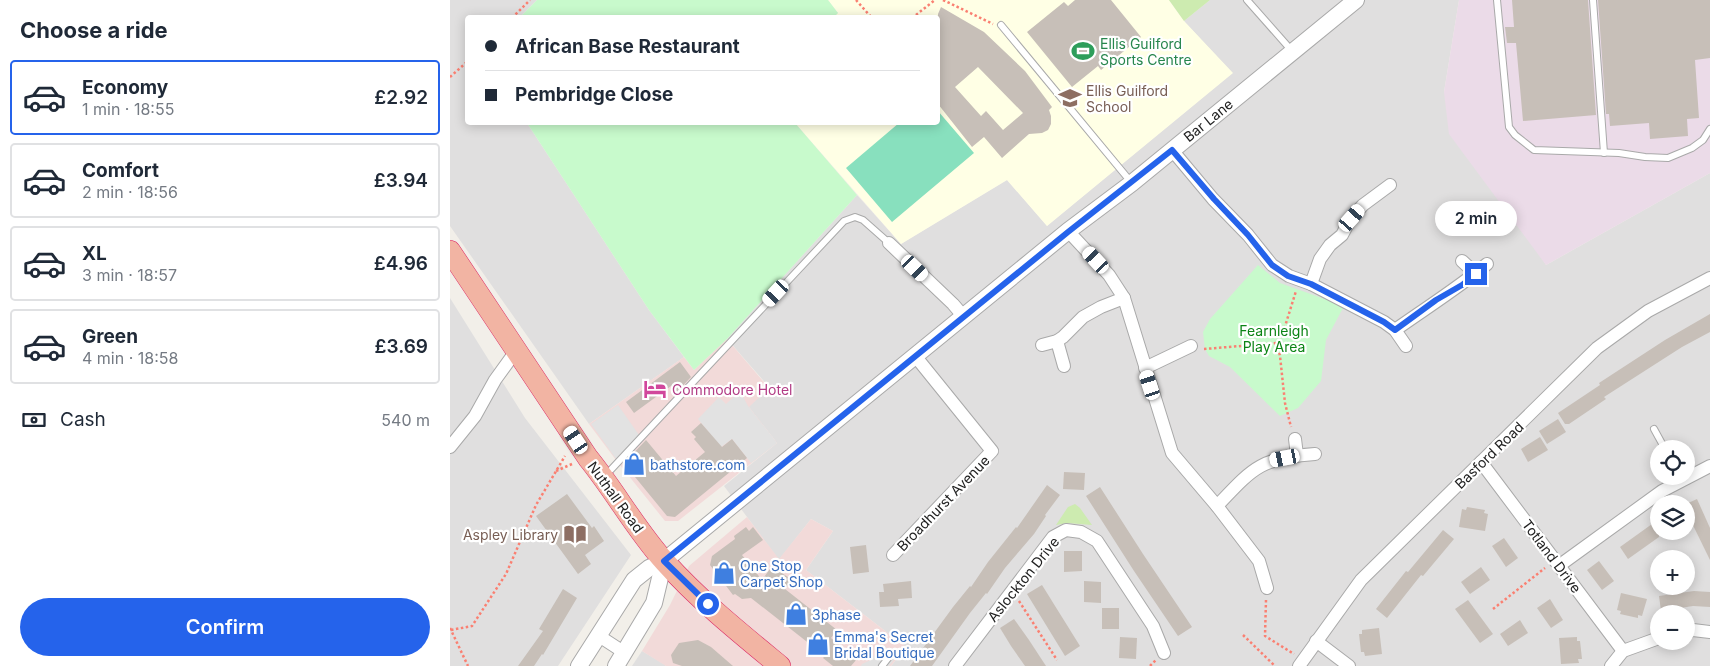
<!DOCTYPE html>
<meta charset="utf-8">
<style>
body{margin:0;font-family:Inter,sans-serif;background:#f6f6f7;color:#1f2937;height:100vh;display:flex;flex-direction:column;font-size:19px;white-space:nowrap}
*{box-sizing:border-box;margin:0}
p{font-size:16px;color:#747a83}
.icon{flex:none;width:28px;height:28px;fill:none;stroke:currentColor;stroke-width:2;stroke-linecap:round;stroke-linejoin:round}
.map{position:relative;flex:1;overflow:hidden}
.sheet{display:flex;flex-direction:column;background:#fff;width:450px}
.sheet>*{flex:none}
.hud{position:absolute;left:15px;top:15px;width:475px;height:110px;border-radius:5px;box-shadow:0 2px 12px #0003;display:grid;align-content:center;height:110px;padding:0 20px;background:#fff}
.tools{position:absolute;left:1200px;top:440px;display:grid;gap:10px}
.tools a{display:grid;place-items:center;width:45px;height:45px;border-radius:50%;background:#fff;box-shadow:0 2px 12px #0003;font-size:25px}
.end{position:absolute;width:22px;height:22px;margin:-11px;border:6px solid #2563eb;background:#fff;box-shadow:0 0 0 2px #fff}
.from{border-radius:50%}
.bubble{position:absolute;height:35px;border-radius:18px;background:#fff;box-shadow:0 2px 12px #0003;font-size:16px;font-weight:600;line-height:35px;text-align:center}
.car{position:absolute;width:15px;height:30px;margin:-15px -8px;border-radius:6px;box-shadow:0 0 4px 1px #0007;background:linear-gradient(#fff 24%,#345 0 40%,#fff 0 76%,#345 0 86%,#fff 0)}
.hud b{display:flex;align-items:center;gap:18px;height:48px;font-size:19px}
.hud b+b{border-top:1px solid #e0e1e3}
.hud i{width:12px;height:12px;background:#1f2937}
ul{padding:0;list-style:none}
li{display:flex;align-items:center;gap:15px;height:75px;margin:0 10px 8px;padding:0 10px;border:2px solid #e0e1e3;border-radius:5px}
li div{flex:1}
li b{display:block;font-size:19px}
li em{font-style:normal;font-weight:600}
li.on{border-color:#2563eb}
li>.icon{width:45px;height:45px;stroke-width:1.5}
h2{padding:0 20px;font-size:22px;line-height:60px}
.pay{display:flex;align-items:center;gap:12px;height:55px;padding:0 20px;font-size:19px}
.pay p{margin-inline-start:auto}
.cta{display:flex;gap:10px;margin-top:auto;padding:10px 20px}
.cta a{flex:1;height:58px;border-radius:30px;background:#2563eb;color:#fff;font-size:20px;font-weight:600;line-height:58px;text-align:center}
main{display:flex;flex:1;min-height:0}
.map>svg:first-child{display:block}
</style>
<main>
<section class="sheet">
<h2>Choose a ride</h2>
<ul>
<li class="on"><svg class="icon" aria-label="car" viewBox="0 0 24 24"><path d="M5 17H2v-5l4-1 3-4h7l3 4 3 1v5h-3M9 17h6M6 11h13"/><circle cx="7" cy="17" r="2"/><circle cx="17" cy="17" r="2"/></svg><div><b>Economy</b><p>1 min · 18:55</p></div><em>£2.92</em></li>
<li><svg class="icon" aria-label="car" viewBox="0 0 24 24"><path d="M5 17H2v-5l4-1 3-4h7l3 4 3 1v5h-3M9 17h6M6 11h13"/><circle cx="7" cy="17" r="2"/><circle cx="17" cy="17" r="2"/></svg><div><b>Comfort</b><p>2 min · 18:56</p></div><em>£3.94</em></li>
<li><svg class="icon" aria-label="car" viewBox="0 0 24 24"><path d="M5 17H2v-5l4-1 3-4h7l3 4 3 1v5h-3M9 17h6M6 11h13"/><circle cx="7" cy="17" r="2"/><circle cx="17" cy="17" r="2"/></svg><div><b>XL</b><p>3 min · 18:57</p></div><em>£4.96</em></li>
<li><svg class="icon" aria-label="car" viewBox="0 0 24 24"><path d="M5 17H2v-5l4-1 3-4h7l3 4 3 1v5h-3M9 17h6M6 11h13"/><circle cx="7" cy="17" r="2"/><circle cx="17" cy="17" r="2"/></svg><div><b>Green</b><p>4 min · 18:58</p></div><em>£3.69</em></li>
</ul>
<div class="pay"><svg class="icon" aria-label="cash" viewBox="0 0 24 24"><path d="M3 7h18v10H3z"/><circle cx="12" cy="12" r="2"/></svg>Cash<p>540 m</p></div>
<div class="cta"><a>Confirm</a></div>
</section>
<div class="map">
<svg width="1260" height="666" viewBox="0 0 1260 666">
<rect width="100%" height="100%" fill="#f2efe9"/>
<g fill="#e0dfdf" fill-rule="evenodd">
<polygon points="0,0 87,0 70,17 18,18 18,122 77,123 199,310 234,357 139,424 0,226"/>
<path d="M760,0H1009L994,92L1096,265L1260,173V666H441L456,647L356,570L383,531L361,519L329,560L274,486L327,443L298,406L319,387L277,339L407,195L451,244L557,180L597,226L782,73L734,21ZM1209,449H1236V476H1209ZM1209,504H1236V531H1209ZM1209,559H1236V586H1209ZM1209,614H1236V641H1209Z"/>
<polygon points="0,298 75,418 181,555 108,666 0,666"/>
<polygon points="192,651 214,664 216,666 182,666"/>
</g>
<g fill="#f2dad9">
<polygon points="277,339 319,388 299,407 327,443 228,521 215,521 166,460 139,424 234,357 244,370"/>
<polygon points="297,517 329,559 361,519 383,531 356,570 456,647 441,666 216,666 192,651 220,605 239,566"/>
</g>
<polygon fill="#ebdbe8" points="1009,0 1260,0 1260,173 1096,265 999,134 994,92"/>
<polygon fill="#ffffe5" points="378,0 719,0 734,21 783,73 597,226 557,180 451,244 345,123 488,122 488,18 383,17 388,13"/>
<g fill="#cdebb0">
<polygon points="719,0 760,0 734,21"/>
<polygon points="625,504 630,508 642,525 617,523 606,525 618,507"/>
</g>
<g fill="#c8facc">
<polygon points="87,0 378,0 388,13 383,18 70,17"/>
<polygon points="77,123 345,123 407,195 277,339 244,370 199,310"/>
<polygon points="808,265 830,283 894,306 876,340 871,381 848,408 830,416 780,367 759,356 755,349 753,332 760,319"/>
</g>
<polygon fill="#88e0be" points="488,111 524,153 442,222 396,168 449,123 488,122"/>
<g fill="#e2e2e2">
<polygon points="290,391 298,406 327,443 301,463 282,439 271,447 248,419 269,397 276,404"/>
<polygon points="168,405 189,435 166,459 141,424"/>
<polygon points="433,645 447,656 439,666 411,666 412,664 421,660"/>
</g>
<g fill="#c7bfb8" fill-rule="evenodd">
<polygon points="625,0 661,0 691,37 651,70 648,66 622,87 577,32 614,2 618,6"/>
<polygon points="1062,0 1138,0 1146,115 1073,121 1066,43 1057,43 1055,27 1064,27"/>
<polygon points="1148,0 1260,0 1260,58 1245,60 1249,118 1237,119 1238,136 1200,139 1199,123 1160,126 1159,114 1156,114"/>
<path d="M491,7L534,32L575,71L602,107L599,110L601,116V124L598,130L592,133L579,134L552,158L534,137L522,147L488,104V14ZM528,67L573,113L553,130L536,111L531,116L505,87Z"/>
<polygon points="1260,314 1260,332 1232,347 1154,397 1156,399 1119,424 1115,424 1108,413 1150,385 1149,383 1215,340"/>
<polygon points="230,362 241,377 226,393 221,386 184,413 176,402"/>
<polygon points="1108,419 1116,432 1097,444 1089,431"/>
<polygon points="251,423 272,447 282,439 297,458 225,517 217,516 176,466 177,460 196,440 226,476 255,452 244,439 246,437 241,432"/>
<polygon points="1090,437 1098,450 1078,462 1071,449"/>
<polygon points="614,472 635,473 634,490 613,489"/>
<polygon points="597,485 610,495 595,515 596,516 584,534 555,568 537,594 536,593 520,613 482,666 460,666 503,607 520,586 521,587 538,562 566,527 567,528"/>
<polygon points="650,487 693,554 742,627 728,636 684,571 636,496"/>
<polygon points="117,494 142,528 144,526 154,541 135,555 141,564 128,574 86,516"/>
<polygon points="1247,499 1260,528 1260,560 1236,511 1236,504"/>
<polygon points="1017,507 1035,510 1034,513 1038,514 1035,531 1009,527 1012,509 1016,510"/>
<polygon points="1209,519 1209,537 1178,559 1170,547"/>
<polygon points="296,527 299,531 303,527 313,540 292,555 312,580 322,566 342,580 335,589 387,630 381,638 407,659 401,666 383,666 373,658 375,656 301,598 292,599 285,594 283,595 260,565 262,556 285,539 284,536"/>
<polygon points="993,530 1004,539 973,576 971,575 937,618 926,609 956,571 958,572"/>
<polygon points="1054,538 1068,558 1056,567 1042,546"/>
<polygon points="416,545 419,572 403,574 400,547"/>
<polygon points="614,551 632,551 632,571 614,572"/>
<polygon points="1149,561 1164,581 1152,590 1137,570"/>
<polygon points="1031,567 1040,580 1020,594 1011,582"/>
<polygon points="461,581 462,598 448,599 449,606 430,607 429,592 434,592 433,584"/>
<polygon points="634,581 651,582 651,603 634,602"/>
<polygon points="592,585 630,646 615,656 577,594"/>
<polygon points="113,589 127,598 93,655 92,654 84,666 68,666 93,631 89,629"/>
<polygon points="1244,591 1260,592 1260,607 1243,606 1211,611 1209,596"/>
<polygon points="1171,593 1197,599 1192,616 1188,615 1188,618 1170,614 1171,611 1167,610"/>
<polygon points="1100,599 1113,620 1101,628 1087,608"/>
<polygon points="1018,600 1043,634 1030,643 1005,609"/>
<rect x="652" y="608" width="17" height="21"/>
<polygon points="564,619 579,640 596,666 575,666 561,646 550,628"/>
<polygon points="1070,620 1078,633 1058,646 1050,634"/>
<polygon points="929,628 932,654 915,656 914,652 911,652 909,634 912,634 912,630"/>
<polygon points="670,637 687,638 686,659 669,658"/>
<polygon points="1127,637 1127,641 1130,641 1132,659 1128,659 1129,663 1111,664 1109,638"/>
<polygon points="248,640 261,647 283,666 232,666 223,663 221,655 229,643"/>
</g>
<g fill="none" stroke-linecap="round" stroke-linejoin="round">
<defs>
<g id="service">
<polyline points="797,0 842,51"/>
<polyline points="1047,0 1059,127 1065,135 1084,150 1169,153 1195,157 1218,158 1242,148 1253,140 1260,129"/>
<polyline points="1143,0 1154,153"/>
<polyline points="551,25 681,182"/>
<polyline points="1204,429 1215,449"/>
<polyline points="155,476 394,221 405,217 413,220 439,243"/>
<polyline points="432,666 439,657"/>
</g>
<g id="minor">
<polyline points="722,150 763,199 798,235 822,265 839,276 861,284 934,322 945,330 956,346"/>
<polyline points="618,231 659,275 674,298 722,453 767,506 809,561 817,588"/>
<polyline points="439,243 503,304 514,317"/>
<polyline points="1012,261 1026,274"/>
<polyline points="861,284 870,259 880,245 892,235 901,218 913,205 940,185"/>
<path d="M945,330C976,308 1008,288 1037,264"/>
<polyline points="607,341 614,366"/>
<polyline points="592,345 607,341 613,337 633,317 651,307 674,298"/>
<polyline points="695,368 741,346"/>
<polyline points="845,439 847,455"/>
<polyline points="0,447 25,416 45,380 66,351"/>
<polyline points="1031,462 1173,651"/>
<path d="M767,506C803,468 810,458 865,454"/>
<polyline points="443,555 542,451 466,357"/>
<polyline points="1110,565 1212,491 1260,466"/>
<polyline points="1236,632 1243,630 1260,632"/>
<polyline points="149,636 175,653"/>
<polyline points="866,641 899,666"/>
<polyline points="505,666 603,537 616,530 631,532 647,541 703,626 714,653"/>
<polyline points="849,666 911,580 1147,348 1198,311 1260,278"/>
<polyline points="1161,666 1173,651 1209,638"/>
</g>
<g id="tertiary">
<polyline points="129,666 184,580 199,568 214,561 618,231 682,183 906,0"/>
<polyline points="166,666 204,603 214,561"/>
</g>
<path id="trunk" d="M0,251L138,458C165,491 186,530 215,562C249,600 290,633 330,666"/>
</defs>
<use href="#service" stroke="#a9a9a9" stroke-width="8"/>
<use href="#minor" stroke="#a9a9a9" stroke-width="14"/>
<use href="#tertiary" stroke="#a9a9a9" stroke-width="18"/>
<use href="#trunk" stroke="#dc2a67" stroke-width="22"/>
<g stroke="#fa8072" stroke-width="2.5" stroke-dasharray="2.5 2.5" stroke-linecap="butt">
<polyline points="406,0 422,18"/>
<polyline points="493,0 543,24"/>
<polyline points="62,18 80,0"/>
<polyline points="462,18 485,0"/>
<polyline points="0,77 18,61"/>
<polyline points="827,343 830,356 835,403 841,427"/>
<polyline points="754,349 827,343 832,336 846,291"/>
<polyline points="106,471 122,464"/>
<polyline points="816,600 815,636 844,654"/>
<polyline points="569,601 607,660"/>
<polyline points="1043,609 1095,568"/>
<polyline points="0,628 18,666"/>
<polyline points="1,630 22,626 56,574 86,505 115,456"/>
<polyline points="793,635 825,666"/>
<polyline points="700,666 706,660"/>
</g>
<use href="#service" stroke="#fff" stroke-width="6"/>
<use href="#minor" stroke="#fff" stroke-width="12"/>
<use href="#tertiary" stroke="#fff" stroke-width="16"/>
<use href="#trunk" stroke="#f2b4a3" stroke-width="21"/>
</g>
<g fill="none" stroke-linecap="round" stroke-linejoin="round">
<polyline stroke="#2563eb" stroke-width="6" points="258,604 214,561 618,232 722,150 764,199 798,235 822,265 838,276 861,284 934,322 945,330 986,300 1012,285 1026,274"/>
</g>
<defs>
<symbol id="stadium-bare" viewBox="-9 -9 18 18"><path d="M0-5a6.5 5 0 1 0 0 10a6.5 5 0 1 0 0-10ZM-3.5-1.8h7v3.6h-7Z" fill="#2e9e5b" stroke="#fff" stroke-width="2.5" paint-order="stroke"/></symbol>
<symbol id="school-bare" viewBox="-9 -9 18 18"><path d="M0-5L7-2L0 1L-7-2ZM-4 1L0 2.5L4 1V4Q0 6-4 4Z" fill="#8d6e63" stroke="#fff" stroke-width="2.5" paint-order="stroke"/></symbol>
<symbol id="hotel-bare" viewBox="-9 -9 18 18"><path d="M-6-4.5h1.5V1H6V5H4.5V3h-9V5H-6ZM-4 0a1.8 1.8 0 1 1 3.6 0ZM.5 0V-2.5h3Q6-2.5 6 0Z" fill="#d1479c" stroke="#fff" stroke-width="2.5" paint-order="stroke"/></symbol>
<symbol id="shop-bare" viewBox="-9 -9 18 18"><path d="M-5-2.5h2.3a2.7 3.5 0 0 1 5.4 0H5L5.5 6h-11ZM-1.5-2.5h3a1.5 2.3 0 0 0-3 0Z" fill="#3f7fe0" stroke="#fff" stroke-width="2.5" paint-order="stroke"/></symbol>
<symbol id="library-bare" viewBox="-9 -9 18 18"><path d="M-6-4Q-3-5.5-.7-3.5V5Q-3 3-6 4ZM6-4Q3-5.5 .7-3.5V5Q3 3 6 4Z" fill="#8d6e63" stroke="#fff" stroke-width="2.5" paint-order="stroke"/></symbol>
</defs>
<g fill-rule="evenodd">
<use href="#stadium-bare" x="617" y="35" width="32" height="32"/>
<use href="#school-bare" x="604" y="82" width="32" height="32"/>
<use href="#hotel-bare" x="189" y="373" width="32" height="32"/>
<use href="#shop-bare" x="168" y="448" width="32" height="32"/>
<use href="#library-bare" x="109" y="518" width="32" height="32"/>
<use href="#shop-bare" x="258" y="557" width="32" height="32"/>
<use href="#shop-bare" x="330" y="598" width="32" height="32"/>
<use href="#shop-bare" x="352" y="628" width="32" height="32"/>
</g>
<g text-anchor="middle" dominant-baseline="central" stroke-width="4.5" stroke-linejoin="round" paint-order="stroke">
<g font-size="14" fill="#27864d" stroke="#fff" text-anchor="start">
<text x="650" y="43">Ellis Guilford<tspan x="650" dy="16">Sports Centre</tspan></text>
</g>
<g font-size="14" fill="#785e54" stroke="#fff" text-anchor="start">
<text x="636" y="90">Ellis Guilford<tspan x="636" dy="16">School</tspan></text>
<text x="108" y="534" text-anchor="end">Aspley Library</text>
</g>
<g font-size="14" fill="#222" stroke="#fff">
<text transform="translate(758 120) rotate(-39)">Bar Lane</text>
<text transform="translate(1039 455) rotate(-44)">Basford Road</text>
<text transform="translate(166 497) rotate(54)">Nuthall Road</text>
<text transform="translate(493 503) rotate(-46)">Broadhurst Avenue</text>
<text transform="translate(1102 556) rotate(53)">Totland Drive</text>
<text transform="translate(573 579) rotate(-51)">Aslockton Drive</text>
</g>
<g font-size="14" fill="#0c8416" stroke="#fff">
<text x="824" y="330">Fearnleigh<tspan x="824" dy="16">Play Area</tspan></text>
</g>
<g font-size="14" fill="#b23c85" stroke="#fff" text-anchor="start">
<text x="222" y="389">Commodore Hotel</text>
</g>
<g font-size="14" fill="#366cbe" stroke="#fff" text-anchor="start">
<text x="200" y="464">bathstore.com</text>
<text x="290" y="565">One Stop<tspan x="290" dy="16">Carpet Shop</tspan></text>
<text x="362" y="614">3phase</text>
<text x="384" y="636">Emma's Secret<tspan x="384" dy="16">Bridal Boutique</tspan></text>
</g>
</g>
</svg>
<div class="tools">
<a><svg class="icon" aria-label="locate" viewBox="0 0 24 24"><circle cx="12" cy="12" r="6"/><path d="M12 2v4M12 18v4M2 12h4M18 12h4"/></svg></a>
<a><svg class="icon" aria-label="layers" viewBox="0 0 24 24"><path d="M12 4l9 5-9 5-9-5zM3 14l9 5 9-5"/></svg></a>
<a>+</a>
<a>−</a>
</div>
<i class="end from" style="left:258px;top:604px"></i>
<i class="end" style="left:1026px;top:274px"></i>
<div class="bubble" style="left:985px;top:201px;width:82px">2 min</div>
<i class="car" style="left:902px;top:218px;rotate:41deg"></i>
<i class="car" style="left:646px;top:260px;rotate:317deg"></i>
<i class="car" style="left:465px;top:268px;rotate:134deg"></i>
<i class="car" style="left:326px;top:293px;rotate:223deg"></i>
<i class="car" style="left:700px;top:385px;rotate:342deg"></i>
<i class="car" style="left:126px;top:440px;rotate:326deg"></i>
<i class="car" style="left:835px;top:458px;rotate:259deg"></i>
<div class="hud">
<b><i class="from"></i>African Base Restaurant</b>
<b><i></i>Pembridge Close</b>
</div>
</div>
</main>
